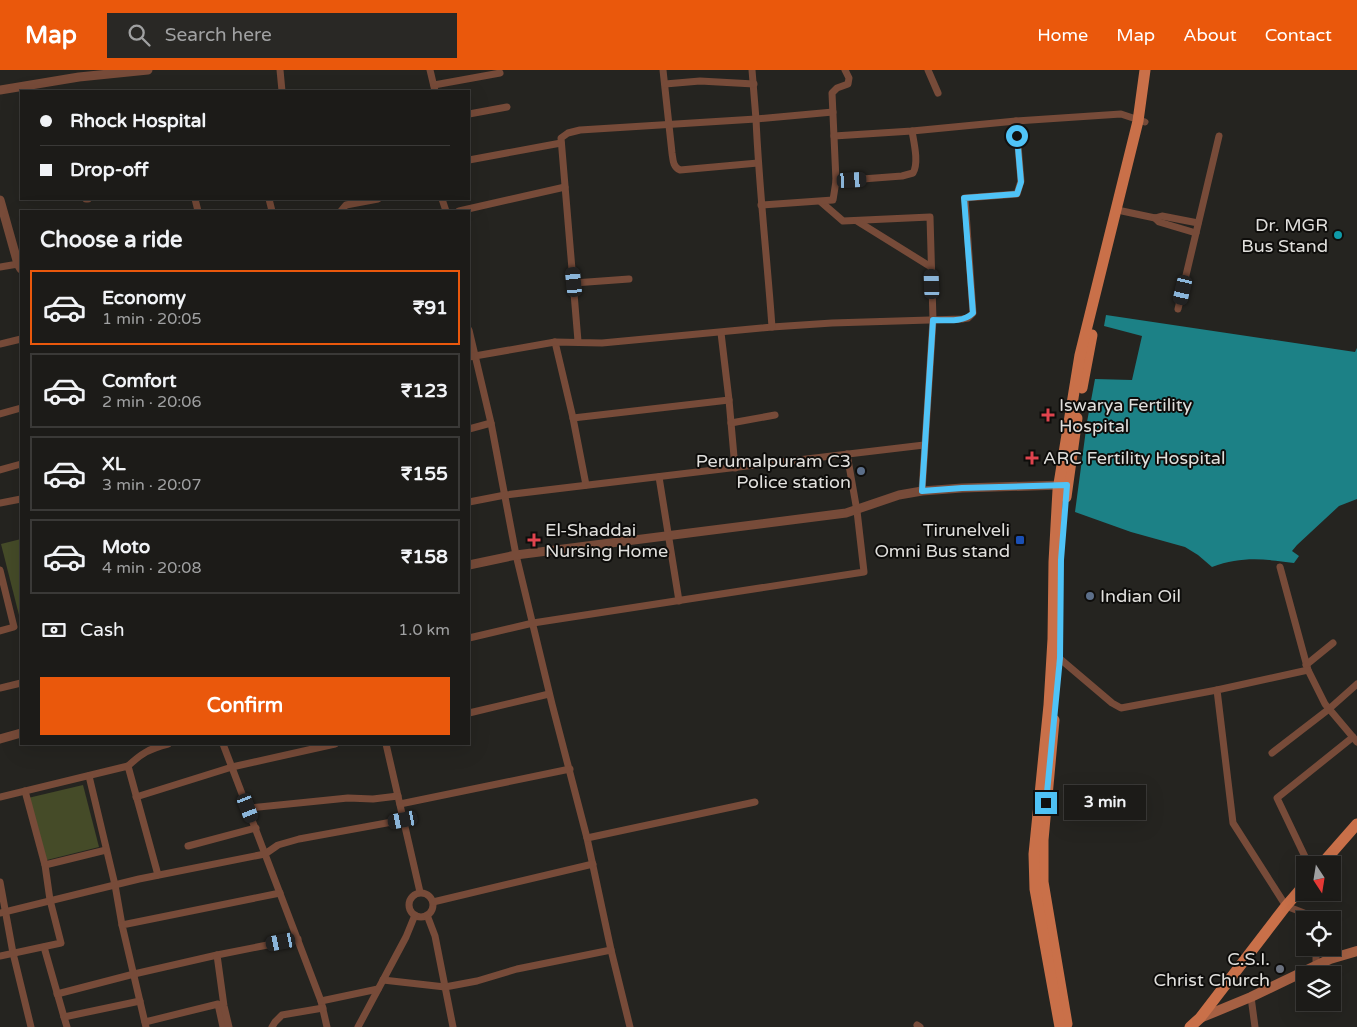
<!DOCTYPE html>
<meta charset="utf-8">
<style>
body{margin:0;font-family:"Varela Round",sans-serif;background:#292825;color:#f1f3f6;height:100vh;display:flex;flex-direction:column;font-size:19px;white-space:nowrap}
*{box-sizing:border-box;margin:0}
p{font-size:16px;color:#a0a1a2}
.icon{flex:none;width:28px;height:28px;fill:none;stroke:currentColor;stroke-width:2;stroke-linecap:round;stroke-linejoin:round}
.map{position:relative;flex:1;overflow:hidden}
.details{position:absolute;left:20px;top:140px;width:450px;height:535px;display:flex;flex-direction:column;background:#1c1b18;border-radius:0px;box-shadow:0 5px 20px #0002,0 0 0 1px #3a3937}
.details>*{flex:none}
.banner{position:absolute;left:20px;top:20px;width:450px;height:110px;border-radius:0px;box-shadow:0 5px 20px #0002,0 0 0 1px #3a3937;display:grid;align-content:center;height:110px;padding:0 20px;background:#1c1b18}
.needle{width:32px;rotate:168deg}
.buttons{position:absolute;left:1296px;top:786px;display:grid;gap:10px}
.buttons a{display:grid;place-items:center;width:45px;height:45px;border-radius:0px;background:#1c1b18;box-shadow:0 5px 20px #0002,0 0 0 1px #3a3937;font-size:25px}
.end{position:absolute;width:22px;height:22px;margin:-11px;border:6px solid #4fc3f7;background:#111;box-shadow:0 0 0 2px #111}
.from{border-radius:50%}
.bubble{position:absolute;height:35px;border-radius:0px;background:#1c1b18;box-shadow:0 5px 20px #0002,0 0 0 1px #3a3937;font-size:16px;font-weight:700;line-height:35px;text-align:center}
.car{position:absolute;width:15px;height:30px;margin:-15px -8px;border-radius:6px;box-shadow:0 0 4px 1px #0007;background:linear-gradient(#222 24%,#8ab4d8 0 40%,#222 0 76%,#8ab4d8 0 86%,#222 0)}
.banner b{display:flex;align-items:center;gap:18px;height:48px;font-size:19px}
.banner b+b{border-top:1px solid #3a3937}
.banner i{width:12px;height:12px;background:#f1f3f6}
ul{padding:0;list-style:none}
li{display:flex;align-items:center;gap:15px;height:75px;margin:0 10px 8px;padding:0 10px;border:2px solid #3a3937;border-radius:0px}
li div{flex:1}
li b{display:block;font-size:19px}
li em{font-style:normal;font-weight:700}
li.active{border-color:#ea580c}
li>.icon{width:45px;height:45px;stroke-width:1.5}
h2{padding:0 20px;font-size:22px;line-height:60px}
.pay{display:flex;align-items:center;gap:12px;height:55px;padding:0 20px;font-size:19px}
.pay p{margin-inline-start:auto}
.action{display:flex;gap:10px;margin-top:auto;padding:10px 20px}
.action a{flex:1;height:58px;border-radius:0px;background:#ea580c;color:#fff;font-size:20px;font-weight:700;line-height:58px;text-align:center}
header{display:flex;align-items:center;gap:30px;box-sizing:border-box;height:70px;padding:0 25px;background:#ea580c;color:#fff}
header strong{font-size:24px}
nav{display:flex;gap:28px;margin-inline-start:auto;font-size:18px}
.search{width:350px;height:45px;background:#292825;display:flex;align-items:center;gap:12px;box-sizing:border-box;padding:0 18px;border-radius:0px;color:#a0a1a2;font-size:19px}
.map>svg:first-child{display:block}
</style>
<header>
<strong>Map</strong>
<div class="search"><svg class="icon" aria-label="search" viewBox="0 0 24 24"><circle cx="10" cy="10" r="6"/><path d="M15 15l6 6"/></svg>Search here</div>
<nav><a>Home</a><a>Map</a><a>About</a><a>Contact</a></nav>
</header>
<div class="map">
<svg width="1357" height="957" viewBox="0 0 1357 957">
<rect width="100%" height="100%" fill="#252420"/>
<g fill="#454b28">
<polygon points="21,469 21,548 20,549 1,474"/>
<polygon points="83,715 99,777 43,791 28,728"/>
</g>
<path fill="#1c8186" d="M1106,245L1355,282L1357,278V429L1339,436L1297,475L1292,481L1299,486L1294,493C1264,489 1242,486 1212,497L1198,485L1185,477L1131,462L1075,442L1087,352L1095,309L1132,310L1142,266L1104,256Z"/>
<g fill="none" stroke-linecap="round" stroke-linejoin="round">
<g stroke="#774b39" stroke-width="7">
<polyline points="280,0 282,21"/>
<polyline points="430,0 435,21"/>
<path d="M663,0L672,83C673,90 673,97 680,100L758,93"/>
<polyline points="752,0 756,49 833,42"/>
<polyline points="928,0 938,23"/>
<polyline points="665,14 700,11 754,14"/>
<polyline points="434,15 500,3"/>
<polyline points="469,44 507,37"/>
<polyline points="834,66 912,61 1016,51 1121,44 1145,52"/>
<polyline points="469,90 561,73"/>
<path d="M836,111L902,106L913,103C919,93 914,73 912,61"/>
<polyline points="86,129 88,129"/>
<polyline points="195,129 198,141"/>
<polyline points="269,129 272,141"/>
<polyline points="442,129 446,141"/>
<polyline points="821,132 843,151 930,147 933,250 922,421"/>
<polyline points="761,135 833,130 836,111 832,23 837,18 848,14 849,8 845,0"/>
<polyline points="341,141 346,135 378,129"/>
<polyline points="459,141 565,117"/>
<polyline points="1122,141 1155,148 1162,146 1198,153"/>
<polyline points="1155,148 1159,152 1196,163"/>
<polyline points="857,151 931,197"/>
<polyline points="0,197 18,194"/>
<polyline points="574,213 629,209"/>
<polyline points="1178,239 1219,66"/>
<polyline points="772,257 832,253 962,249 968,248 973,243 965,128 1017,124 1021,111 1016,51"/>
<polyline points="469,260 491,353 516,485 552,634 587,768 611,880 630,957"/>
<polyline points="721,263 729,330 735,398"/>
<polyline points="555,272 573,348 586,415"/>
<polyline points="0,274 21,269"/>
<path d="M469,287L555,272L602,273L772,257C767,187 759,118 756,49L580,60L568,63L561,68L578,271"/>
<polyline points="0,344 21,338"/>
<polyline points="573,348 729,330"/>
<polyline points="731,353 775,345"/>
<polyline points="469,359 491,353"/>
<polyline points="0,400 21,394"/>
<polyline points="659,407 679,531"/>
<polyline points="469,432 505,425 924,375"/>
<polyline points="0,433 21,429"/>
<polyline points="1280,497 1308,600 1325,634 1357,672"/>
<polyline points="0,500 14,557 0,561"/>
<polyline points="469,568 533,553 864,502 857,441 847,384"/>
<polyline points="1052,586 1059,588 1112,633 1121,638 1217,620"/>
<polyline points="1306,595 1333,573"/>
<polyline points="1308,600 1217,620 1233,753 1286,836 1304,843 1310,850"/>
<polyline points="0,618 21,613"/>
<polyline points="469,643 549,624"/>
<polyline points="223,674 321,931 327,957"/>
<polyline points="386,674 420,822"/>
<polyline points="1272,683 1329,639 1357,614"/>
<path d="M128,696C142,683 149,679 168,674"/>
<polyline points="89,706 115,815 122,855"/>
<polyline points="0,727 128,696 158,805"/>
<polyline points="136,727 232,697 335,674"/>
<polyline points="400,734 570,699"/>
<polyline points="248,738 348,728 373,729 398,726"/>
<polyline points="587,768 755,732"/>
<polyline points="188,776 256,758"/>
<polyline points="45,795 106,780"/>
<polyline points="1309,795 1277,728 1353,667"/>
<polyline points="0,812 13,883 31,957"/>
<circle cx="421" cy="835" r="12"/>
<polyline points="433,832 593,794"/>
<polyline points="0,843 139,809 265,784 278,775 299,769 403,750"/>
<polyline points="427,845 435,866 453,957"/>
<polyline points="44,877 64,947"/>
<polyline points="0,886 61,873 50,830 45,795 25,721"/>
<polyline points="1316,896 1316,878"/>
<polyline points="383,910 445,917 477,911 517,899 611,880"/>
<polyline points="57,924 134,904 217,885"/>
<polyline points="1251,927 1255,957"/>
<polyline points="321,931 378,919"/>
<polyline points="145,952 218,934 223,957"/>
<polyline points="917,955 920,957"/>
<polyline points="67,957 64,947 140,931"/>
<polyline points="146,957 122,855 280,823"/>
<polyline points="229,957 224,936 217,885 298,869"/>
<polyline points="272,957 275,952 282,945 323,938"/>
<polyline points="358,957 406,867 415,845"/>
</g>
<g stroke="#774b39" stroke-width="9">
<polyline points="0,20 79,7 148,0"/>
<polyline points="0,130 18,194 21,199"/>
<polyline points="469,495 516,485 846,443 899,425 922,421 962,418 1063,415"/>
<polyline points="0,669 21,663"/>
</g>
<polyline stroke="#a56043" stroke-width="10" points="1200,948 1251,927 1330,889 1357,881"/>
<g stroke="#c97049" stroke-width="11">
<polyline points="1082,318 1092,265"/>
<polyline points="1066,427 1077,348"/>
<polyline points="1054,650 1043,770 1043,812 1067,954"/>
<polyline points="1321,795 1357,754"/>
<polyline points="1060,957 1035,819 1034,784 1049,635 1053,569 1054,492 1058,420 1080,285 1138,51 1145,0"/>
<polyline points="1190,957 1200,948 1286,836 1305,814"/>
</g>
</g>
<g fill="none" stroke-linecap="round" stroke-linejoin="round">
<path stroke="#4fc3f7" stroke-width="6" d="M1017,66L1021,112L1017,124L964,128L973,243C963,253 946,250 933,250L922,421L962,418L1067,415L1061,490L1060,588L1046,733"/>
</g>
<circle fill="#0f9aa8" stroke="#0e0d0b" stroke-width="2" cx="1338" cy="165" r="5"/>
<g fill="#e0444e" stroke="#0e0d0b" stroke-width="2">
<path d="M1045.5 337.5h5v5h5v5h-5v5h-5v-5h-5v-5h5z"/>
<path d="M1029.5 380.5h5v5h5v5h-5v5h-5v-5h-5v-5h5z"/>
<path d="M531.5 462.5h5v5h5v5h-5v5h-5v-5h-5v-5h5z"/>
</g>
<g fill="#5c6f8a" stroke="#0e0d0b" stroke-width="2">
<circle cx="861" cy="401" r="5"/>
<circle cx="1090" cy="526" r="5"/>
</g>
<rect fill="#1a4fb4" stroke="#0e0d0b" stroke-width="2" x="1015" y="465" width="10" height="10" rx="2.5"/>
<circle fill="#6b7280" stroke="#0e0d0b" stroke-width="2" cx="1280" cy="899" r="5"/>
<g text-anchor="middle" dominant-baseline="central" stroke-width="4" stroke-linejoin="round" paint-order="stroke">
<g font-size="18" fill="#e0dfdc" stroke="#0e0d0b" text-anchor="end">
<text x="1328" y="155">Dr. MGR<tspan x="1328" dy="21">Bus Stand</tspan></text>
<text x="1059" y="335" text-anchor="start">Iswarya Fertility<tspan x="1059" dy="21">Hospital</tspan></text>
<text x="1043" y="388" text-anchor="start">ARC Fertility Hospital</text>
<text x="851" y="391">Perumalpuram C3<tspan x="851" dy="21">Police station</tspan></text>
<text x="545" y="460" text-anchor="start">El-Shaddai<tspan x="545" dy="21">Nursing Home</tspan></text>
<text x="1010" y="460">Tirunelveli<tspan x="1010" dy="21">Omni Bus stand</tspan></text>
<text x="1100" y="526" text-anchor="start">Indian Oil</text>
<text x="1270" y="889">C.S.I.<tspan x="1270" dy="21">Christ Church</tspan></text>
</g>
</g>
</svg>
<div class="buttons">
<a><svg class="needle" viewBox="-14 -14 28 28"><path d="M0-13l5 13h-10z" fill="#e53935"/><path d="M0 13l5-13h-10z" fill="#a0a1a2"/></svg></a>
<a><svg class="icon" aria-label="locate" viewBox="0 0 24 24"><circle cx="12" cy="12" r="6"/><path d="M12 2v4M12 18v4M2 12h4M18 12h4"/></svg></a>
<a><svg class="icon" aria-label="layers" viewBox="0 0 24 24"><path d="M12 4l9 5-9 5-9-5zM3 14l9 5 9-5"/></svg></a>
</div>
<i class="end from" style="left:1017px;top:66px"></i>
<i class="end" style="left:1046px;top:733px"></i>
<div class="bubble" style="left:1064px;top:715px;width:82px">3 min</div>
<i class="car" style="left:852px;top:110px;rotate:87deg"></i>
<i class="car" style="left:574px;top:212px;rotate:354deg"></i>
<i class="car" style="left:932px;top:214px;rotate:358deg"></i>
<i class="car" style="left:1183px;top:220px;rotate:193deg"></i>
<i class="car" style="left:248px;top:738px;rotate:159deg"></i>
<i class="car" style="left:403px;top:750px;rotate:259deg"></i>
<i class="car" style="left:281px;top:872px;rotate:259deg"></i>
<div class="banner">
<b><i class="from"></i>Rhock Hospital</b>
<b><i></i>Drop-off</b>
</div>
<section class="details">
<h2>Choose a ride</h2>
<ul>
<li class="active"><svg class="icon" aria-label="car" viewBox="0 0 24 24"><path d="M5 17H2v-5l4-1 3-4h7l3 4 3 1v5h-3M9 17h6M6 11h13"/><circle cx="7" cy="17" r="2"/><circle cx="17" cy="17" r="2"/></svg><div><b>Economy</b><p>1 min · 20:05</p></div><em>₹91</em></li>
<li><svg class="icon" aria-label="car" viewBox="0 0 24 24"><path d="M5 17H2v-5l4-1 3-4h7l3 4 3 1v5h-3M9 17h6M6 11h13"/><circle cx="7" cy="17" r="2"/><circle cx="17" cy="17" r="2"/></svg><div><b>Comfort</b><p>2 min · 20:06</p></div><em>₹123</em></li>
<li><svg class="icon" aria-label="car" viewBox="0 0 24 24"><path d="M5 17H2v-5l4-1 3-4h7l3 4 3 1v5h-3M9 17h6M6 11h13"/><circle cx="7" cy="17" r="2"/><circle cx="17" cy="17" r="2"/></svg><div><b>XL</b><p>3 min · 20:07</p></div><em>₹155</em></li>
<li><svg class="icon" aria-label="car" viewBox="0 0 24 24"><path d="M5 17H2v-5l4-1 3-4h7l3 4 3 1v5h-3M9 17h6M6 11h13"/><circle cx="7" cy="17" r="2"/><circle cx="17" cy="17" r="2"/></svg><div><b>Moto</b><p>4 min · 20:08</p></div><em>₹158</em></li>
</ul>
<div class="pay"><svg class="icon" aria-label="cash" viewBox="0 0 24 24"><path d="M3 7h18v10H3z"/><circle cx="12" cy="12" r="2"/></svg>Cash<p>1.0 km</p></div>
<div class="action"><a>Confirm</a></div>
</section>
</div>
